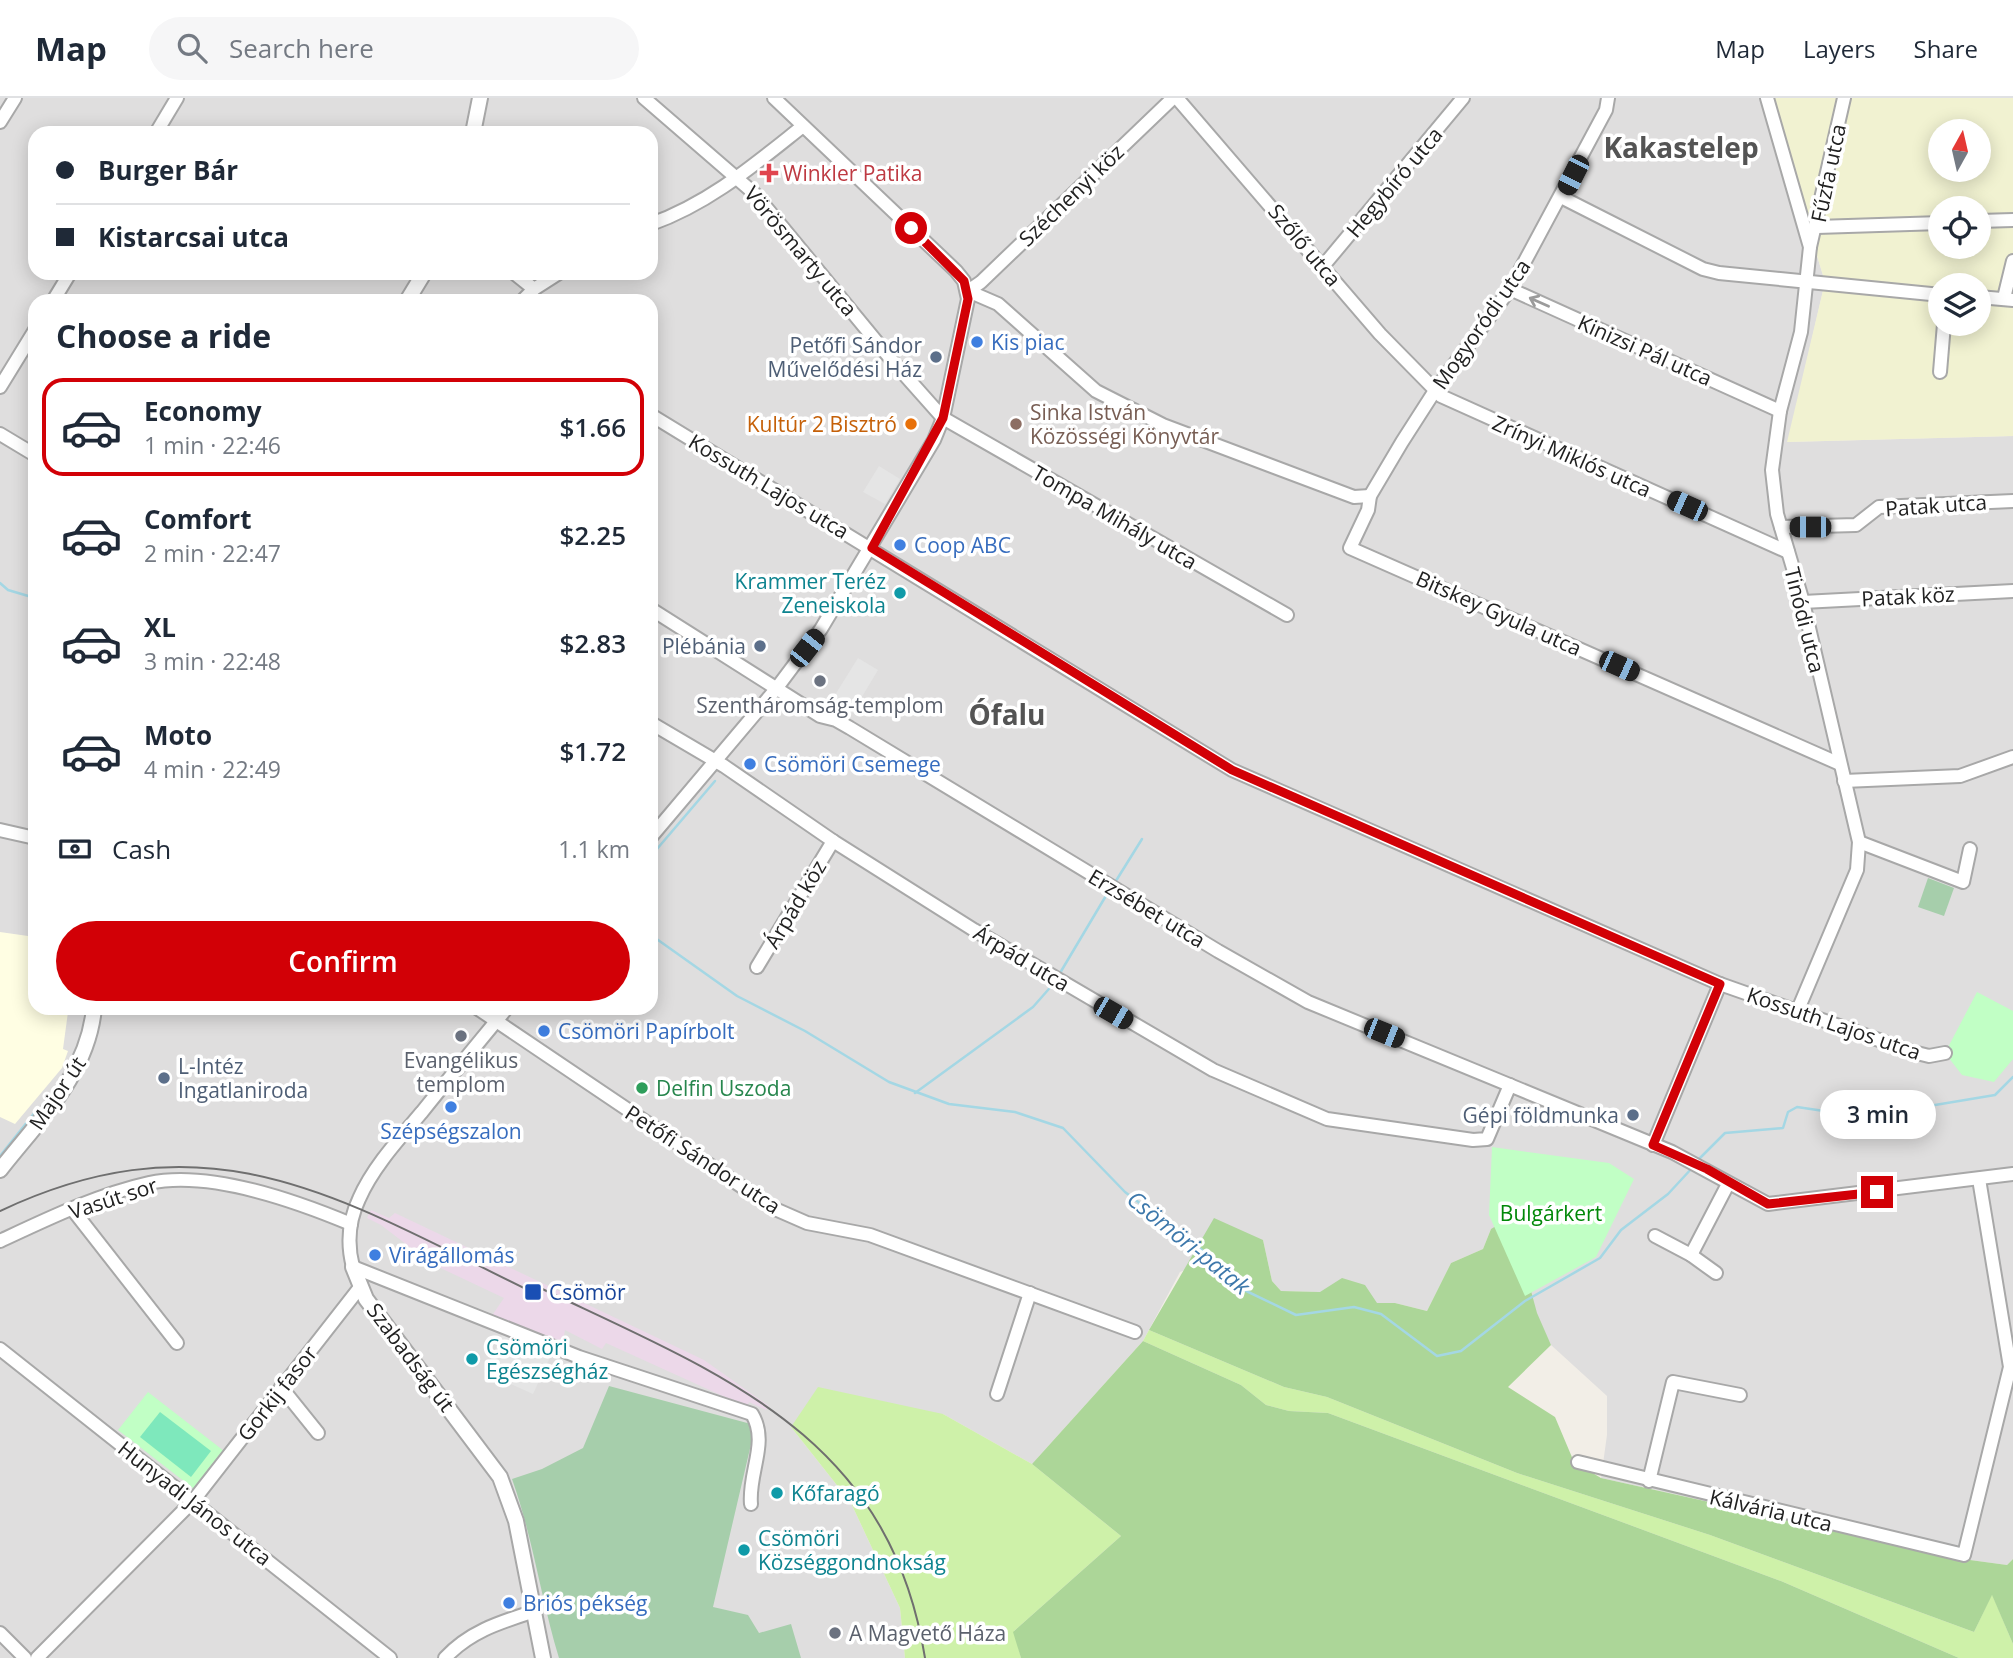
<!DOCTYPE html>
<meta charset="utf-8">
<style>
body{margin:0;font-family:"Open Sans",sans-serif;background:#f6f6f7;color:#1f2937;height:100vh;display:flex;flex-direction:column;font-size:26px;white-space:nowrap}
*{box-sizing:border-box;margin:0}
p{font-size:23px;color:#747a83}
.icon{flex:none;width:38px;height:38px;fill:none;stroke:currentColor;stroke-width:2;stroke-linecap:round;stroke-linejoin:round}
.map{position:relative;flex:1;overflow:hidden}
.panel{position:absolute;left:28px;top:196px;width:630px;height:721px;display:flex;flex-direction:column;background:#fff;border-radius:21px;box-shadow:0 4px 18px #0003}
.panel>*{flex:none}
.banner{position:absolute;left:28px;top:28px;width:630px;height:154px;border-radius:21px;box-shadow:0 4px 18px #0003;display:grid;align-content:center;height:154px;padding:0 28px;background:#fff}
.needle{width:46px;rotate:8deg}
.buttons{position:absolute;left:1928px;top:21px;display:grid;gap:14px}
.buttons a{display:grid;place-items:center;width:63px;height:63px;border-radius:50%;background:#fff;box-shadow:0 4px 18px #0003;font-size:35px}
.end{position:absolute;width:32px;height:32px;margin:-16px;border:9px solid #d20006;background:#fff;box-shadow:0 0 0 4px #fff}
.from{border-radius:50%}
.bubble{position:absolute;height:49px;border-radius:24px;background:#fff;box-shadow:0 4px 18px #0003;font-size:23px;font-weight:600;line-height:49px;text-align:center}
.car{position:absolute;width:21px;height:42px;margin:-21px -10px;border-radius:9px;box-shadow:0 0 5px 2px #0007;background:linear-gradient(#222 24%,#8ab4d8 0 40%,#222 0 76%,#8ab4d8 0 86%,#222 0)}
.banner b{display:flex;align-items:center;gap:24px;height:66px;font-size:26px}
.banner b+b{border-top:2px solid #e0e1e3}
.banner i{width:18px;height:18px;background:#1f2937}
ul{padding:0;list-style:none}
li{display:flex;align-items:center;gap:21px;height:98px;margin:0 14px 10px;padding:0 14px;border:4px solid transparent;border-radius:21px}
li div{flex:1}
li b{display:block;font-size:26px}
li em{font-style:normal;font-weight:600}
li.active{border-color:#d20006}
li>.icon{width:63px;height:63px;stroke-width:1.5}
h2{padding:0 28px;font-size:32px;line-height:84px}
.pay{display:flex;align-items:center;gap:18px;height:77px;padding:0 28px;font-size:26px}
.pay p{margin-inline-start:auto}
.cta{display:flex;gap:14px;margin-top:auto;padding:14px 28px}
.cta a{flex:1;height:80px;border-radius:42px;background:#d20006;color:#fff;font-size:28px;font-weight:600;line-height:80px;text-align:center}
header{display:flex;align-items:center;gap:42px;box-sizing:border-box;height:98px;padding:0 35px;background:#fff;border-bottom:2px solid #e0e1e3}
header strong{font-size:33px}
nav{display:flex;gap:38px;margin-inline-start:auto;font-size:24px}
.search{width:490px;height:63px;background:#f6f6f7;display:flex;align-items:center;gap:18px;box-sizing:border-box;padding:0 24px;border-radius:38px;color:#747a83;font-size:26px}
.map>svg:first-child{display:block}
</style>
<header>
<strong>Map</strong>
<div class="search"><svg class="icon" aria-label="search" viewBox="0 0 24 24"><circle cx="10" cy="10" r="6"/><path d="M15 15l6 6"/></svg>Search here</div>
<nav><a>Map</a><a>Layers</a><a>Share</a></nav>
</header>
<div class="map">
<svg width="2013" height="1560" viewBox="0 0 2013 1560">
<rect width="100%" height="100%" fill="#f2eee7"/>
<path fill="#dfdede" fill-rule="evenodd" d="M0,0H1769L1825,184L1788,344L2013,338V1461L2007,1467L1970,1462L1601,1380L1607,1337V1298L1551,1247L1491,1131L1483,1151L1451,1165L1427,1213L1395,1205H1376L1320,1194L1281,1193L1272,1183L1263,1142L1180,1174L1143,1243L1032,1366L943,1316L791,1329L851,1405L900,1510L905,1560H0ZM35,35H651V175H35ZM35,203H651V910H35Z"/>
<polygon fill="#ecd8e9" points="371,1112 389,1120 395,1115 704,1262 769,1308 766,1312 749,1304 747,1309 606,1245 602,1251 565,1232 562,1248 491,1219 504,1200 432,1166 381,1127 367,1120"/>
<polygon fill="#fffee3" points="0,834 35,839 35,910 77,910 74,915 68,914 63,951 68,953 62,970 15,1026 0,1019"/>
<path fill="#f1f2d1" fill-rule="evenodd" d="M1769,0H2013V338L1787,344L1825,184ZM1941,33H1979V72H1941ZM1941,110H1979V149H1941ZM1941,187H1979V226H1941Z"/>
<g fill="#cef1a9">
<polygon points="1149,1232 1284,1289 1327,1299 1517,1375 1710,1437 1974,1534 1992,1496 2013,1546 2013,1560 1959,1560 1781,1483 1328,1315 1289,1313 1266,1307 1241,1287 1143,1243"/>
<polygon points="818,1289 943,1316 1032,1366 1121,1438 1014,1533 1021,1560 905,1560 900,1510 851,1405 791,1329"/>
</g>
<g fill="#acd698">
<polygon points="1511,1119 1537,1215 1551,1247 1508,1289 1555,1319 1574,1364 1601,1380 1970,1462 2007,1467 2013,1461 2013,1546 1992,1497 1974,1534 1710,1437 1517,1375 1327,1299 1284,1289 1149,1232 1214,1120 1263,1142 1272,1183 1281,1193 1320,1194 1342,1180 1365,1187 1377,1205 1395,1205 1427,1213 1451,1165 1483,1151 1491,1131"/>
<polygon points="1143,1243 1241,1287 1266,1307 1289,1313 1328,1315 1781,1483 1959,1560 1021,1560 1013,1534 1121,1438 1032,1366"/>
</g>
<g fill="#a6ceab">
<polygon points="1928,780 1954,790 1944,818 1918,809"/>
<path d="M609,1288L751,1326L752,1342L713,1509L748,1517L759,1535L791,1526L801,1560H559C541,1501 533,1440 512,1381L542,1371L583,1350Z"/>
</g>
<g fill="#c1ffc5">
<polygon points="1977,894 2013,913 2013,961 1994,984 1962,977 1945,955"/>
<polygon points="1492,1049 1609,1065 1634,1081 1596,1159 1525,1198 1489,1117"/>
<polygon points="148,1294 224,1353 194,1391 118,1332"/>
</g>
<polygon fill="#7ee8bc" points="160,1314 211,1353 191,1379 140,1339"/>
<g fill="#e5e5e5">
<polygon points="879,368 900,381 885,406 863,394"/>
<polygon points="858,560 878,572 851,617 830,605"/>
<polygon points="503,1236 551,1257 533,1296 484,1274"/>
</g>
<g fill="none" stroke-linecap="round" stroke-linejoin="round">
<g stroke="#a4d7e4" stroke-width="2.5">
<polyline points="0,485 8,492 35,500"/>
<polyline points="651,758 715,683"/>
<polyline points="1114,786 1142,741"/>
<polyline points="651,837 737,898 805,933 889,984 949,1006 1015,1014 1063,1030 1125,1094 1219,1165 1240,1190 1296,1217 1354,1209 1381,1216 1437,1258 1461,1253 1525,1203 1600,1160 1621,1132 1668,1096 1693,1069"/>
<polyline points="1060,875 1110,791"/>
<polyline points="915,995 1033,909 1055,884"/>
<polyline points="0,1058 36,1013"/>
<polyline points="1697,1063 1725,1035 1783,1030 1788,1014 1797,1009 1851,1017 1911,1011 1995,997 2013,979"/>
</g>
<defs>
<g id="minor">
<polyline points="644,0 755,96 895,266 943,320 1287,517"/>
<polyline points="1177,0 1380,236 1441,298 1788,454"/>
<polyline points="1608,0 1606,12 1510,191 1436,291 1402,344 1370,398 1368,412 1350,450 1840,666"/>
<polyline points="1767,0 1810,149 1801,234 1780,313 1772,372 1777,416 1803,504 1859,744 1857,772 1797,914"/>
<polyline points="0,24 15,0"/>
<polyline points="156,35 177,0"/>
<polyline points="1561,99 1703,171 1719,175 1941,197"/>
<polyline points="1979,123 2013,122"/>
<path d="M651,126C710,105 755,66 803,28"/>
<polyline points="1817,129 1941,125"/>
<polyline points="1810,149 1844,0"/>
<polyline points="1324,167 1463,0"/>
<polyline points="514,175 534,191"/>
<polyline points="1510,191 1780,313"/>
<polyline points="968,193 998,206 1096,293 1163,327 1354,399 1370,398"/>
<polyline points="968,193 981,184 1173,0"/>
<polyline points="1979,199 2013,202"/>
<polyline points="2004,200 2013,163"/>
<polyline points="53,203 70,175"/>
<polyline points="522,203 534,191 559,175"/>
<polyline points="1940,274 1944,226"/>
<polyline points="0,289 35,232"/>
<polyline points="651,317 1232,672 1720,886 1913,954 1929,958 1945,955"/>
<polyline points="0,336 35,357"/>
<polyline points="1781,429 1856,427 1879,409 2013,403"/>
<polyline points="1803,504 2013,493"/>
<polyline points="651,511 820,618 836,622 850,630 1218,853 1308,904 1672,1054 1768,1106 2013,1076"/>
<polyline points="651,625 724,668 833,743 974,832 1213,972 1327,1021 1473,1042 1487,1041 1510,987"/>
<polyline points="1844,683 1960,678 2013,659"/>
<polyline points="0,732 35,740"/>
<polyline points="651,739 776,591 821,531 934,342 943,320 968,201 964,183 956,173 774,0"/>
<polyline points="1859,744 1963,784 1970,751"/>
<polyline points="757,869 833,743"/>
<polyline points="477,910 775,1111 807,1125 870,1137 1135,1234"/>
<path d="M507,910C479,944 450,979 422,1014C399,1041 373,1069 359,1101C349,1122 347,1146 353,1169L579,1259L752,1316C769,1344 748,1375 751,1406"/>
<polyline points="1653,1047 1720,886"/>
<polyline points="73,1112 177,1245"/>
<polyline points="1655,1138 1691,1157 1728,1086"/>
<path d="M0,1143C47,1121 99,1096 149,1085C209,1072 296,1103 351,1126"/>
<polyline points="1691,1157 1716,1175"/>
<polyline points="0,1251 390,1560"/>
<polyline points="281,1289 318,1335"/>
<polyline points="997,1296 1030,1195"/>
<polyline points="1578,1364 1964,1457 2010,1269 1979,1081"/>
<polyline points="1649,1383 1673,1284 1740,1297"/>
<polyline points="0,1535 25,1560"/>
<polyline points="37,1560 193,1403 361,1188"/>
<path d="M445,1560C470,1533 501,1524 535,1513"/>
</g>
<g id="tertiary">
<polyline points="473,35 480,0"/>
<polyline points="407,203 424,175"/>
<path d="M0,1072C39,1022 88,976 94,910"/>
<polyline points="353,1169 366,1201 500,1379 516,1423 543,1560"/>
</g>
</defs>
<use href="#minor" stroke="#a8a8a8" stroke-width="16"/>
<use href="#tertiary" stroke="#a8a8a8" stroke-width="18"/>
<use href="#minor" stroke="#fff" stroke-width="12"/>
<use href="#tertiary" stroke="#fff" stroke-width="14"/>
<g stroke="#6f6f6f" stroke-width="2">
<path d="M0,1113C212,1013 343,1102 532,1194"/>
<path d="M536,1188C718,1275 889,1335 925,1560"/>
</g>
</g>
<defs><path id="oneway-shaft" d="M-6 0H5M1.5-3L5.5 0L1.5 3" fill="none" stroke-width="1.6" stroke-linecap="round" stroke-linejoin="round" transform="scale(1.75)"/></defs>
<use stroke="#9b9b9b" href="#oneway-shaft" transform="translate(1539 204) rotate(-156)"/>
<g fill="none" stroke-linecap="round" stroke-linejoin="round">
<polyline stroke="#d20006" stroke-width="9" points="911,130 964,183 968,201 943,320 872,450 1232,672 1720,886 1653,1047 1707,1071 1768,1106 1877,1094"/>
</g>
<path fill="#e0444e" stroke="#fff" stroke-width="2.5" d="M765.5 64.5h7v7h7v7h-7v7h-7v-7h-7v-7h7z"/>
<g fill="#3f7fe0" stroke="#fff" stroke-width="2.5">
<circle cx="977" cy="244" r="7"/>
<circle cx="900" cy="447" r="7"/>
<circle cx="750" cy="666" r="7"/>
<circle cx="544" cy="933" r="7"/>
<circle cx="451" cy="1009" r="7"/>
<circle cx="375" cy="1157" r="7"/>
<circle cx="509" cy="1505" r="7"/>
</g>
<g fill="#5c6f8a" stroke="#fff" stroke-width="2.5">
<circle cx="936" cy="259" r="7"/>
<circle cx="760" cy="548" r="7"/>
<circle cx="164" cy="980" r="7"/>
<circle cx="1633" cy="1017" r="7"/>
</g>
<circle fill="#e8710a" stroke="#fff" stroke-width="2.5" cx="911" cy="326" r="7"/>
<circle fill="#8d6e63" stroke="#fff" stroke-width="2.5" cx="1016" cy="326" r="7"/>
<g fill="#0f9aa8" stroke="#fff" stroke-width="2.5">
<circle cx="900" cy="495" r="7"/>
<circle cx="472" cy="1261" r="7"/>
<circle cx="777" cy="1395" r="7"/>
<circle cx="744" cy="1452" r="7"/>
</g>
<g fill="#6b7280" stroke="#fff" stroke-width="2.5">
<circle cx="820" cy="583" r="7"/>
<circle cx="461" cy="938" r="7"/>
<circle cx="835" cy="1535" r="7"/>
</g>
<circle fill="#2e9e5b" stroke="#fff" stroke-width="2.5" cx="642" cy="990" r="7"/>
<rect fill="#1a4fb4" stroke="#fff" stroke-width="2.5" x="524" y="1185" width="18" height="18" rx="3.5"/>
<g text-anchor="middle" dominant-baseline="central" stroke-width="7" stroke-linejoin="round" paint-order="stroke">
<g font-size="21" fill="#be3a42" stroke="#fff" text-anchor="start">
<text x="783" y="75">Winkler Patika</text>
</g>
<g font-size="21" fill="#212121" stroke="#fff">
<text transform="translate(1828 75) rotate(-78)">Fűzfa utca</text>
<text transform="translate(1394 84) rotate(-50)">Hegybíró utca</text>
<text transform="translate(1071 97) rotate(-44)">Széchenyi köz</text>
<text transform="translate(1305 147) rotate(50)">Szőlő utca</text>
<text transform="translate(801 153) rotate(50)">Vörösmarty utca</text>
<text transform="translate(1481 226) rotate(-55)">Mogyoródi utca</text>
<text transform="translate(1645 252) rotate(24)">Kinizsi Pál utca</text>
<text transform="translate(1572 358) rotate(24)">Zrínyi Miklós utca</text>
<text transform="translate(769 388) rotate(31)">Kossuth Lajos utca</text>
<text transform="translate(1936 407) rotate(-4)">Patak utca</text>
<text transform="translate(1115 419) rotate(30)">Tompa Mihály utca</text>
<text transform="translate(1908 498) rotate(-3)">Patak köz</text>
<text transform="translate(1499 515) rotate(24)">Bitskey Gyula utca</text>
<text transform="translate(1805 522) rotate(76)">Tinódi utca</text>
<text transform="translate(795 806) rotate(-59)">Árpád köz</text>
<text transform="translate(1147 810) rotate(31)">Erzsébet utca</text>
<text transform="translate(1022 860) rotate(31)">Árpád utca</text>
<text transform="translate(1834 925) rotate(19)">Kossuth Lajos utca</text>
<text transform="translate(57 995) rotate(-56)">Major út</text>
<text transform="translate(703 1061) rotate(33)">Petőfi Sándor utca</text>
<text transform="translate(113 1100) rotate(-18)">Vasút sor</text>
<text transform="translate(411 1259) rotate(53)">Szabadság út</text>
<text transform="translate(277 1295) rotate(-52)">Gorkij fasor</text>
<text transform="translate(195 1405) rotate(38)">Hunyadi János utca</text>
<text transform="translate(1771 1412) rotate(13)">Kálvária utca</text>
</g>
<g font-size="21" fill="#366cbe" stroke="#fff" text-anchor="start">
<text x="991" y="244">Kis piac</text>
<text x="914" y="447">Coop ABC</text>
<text x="764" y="666">Csömöri Csemege</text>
<text x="558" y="933">Csömöri Papírbolt</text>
<text x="451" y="1033" text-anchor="middle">Szépségszalon</text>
<text x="389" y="1157">Virágállomás</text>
<text x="523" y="1505">Briós pékség</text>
</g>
<g font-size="21" fill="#4e5e75" stroke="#fff" text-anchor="end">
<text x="922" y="247">Petőfi Sándor<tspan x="922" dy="24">Művelődési Ház</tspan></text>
<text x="746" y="548">Plébánia</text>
<text x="178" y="968" text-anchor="start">L-Intéz<tspan x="178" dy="24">Ingatlaniroda</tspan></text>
<text x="1619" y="1017">Gépi földmunka</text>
</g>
<g font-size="21" fill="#785e54" stroke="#fff" text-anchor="start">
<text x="1030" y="314">Sinka István<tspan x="1030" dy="24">Közösségi Könyvtár</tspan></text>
</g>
<g font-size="21" fill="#c56008" stroke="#fff" text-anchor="end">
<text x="897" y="326">Kultúr 2 Bisztró</text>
</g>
<g font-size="21" fill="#0d838f" stroke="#fff" text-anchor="start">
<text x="886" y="483" text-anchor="end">Krammer Teréz<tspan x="886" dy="24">Zeneiskola</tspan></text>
<text x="486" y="1249">Csömöri<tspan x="486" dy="24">Egészségház</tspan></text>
<text x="791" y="1395">Kőfaragó</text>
<text x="758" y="1440">Csömöri<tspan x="758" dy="24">Községgondnokság</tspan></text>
</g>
<g font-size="21" fill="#5b616d" stroke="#fff">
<text x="820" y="607">Szentháromság-templom</text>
<text x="461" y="962">Evangélikus<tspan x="461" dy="24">templom</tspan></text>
<text x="849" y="1535" text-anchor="start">A Magvető Háza</text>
</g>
<g font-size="21" fill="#27864d" stroke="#fff" text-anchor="start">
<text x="656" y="990">Delfin Uszoda</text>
</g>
<g font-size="21" fill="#018808" stroke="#fff">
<text x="1551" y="1115">Bulgárkert</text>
</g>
<g font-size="21" fill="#164399" stroke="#fff" text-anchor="start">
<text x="549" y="1194">Csömör</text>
</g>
<g font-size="23" font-style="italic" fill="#3d78ab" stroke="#fff">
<text transform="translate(1189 1144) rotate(39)">Csömöri-patak</text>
</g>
<g font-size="28" font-weight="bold" fill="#545454" stroke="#fff">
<text x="1681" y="49">Kakastelep</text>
<text x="1007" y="616">Ófalu</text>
</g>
</g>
</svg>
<div class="buttons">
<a><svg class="needle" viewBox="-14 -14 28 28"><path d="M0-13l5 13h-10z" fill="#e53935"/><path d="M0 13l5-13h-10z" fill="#747a83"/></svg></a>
<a><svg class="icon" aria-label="locate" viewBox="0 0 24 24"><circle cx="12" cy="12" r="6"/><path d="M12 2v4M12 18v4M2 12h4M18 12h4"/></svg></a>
<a><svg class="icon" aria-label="layers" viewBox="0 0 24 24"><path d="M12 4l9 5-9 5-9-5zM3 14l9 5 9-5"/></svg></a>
</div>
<i class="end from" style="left:911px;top:130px"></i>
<i class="end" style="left:1877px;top:1094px"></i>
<div class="bubble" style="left:1820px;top:992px;width:116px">3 min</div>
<i class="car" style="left:1573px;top:77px;rotate:207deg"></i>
<i class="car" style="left:1687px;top:408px;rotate:294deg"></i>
<i class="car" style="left:1810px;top:429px;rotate:270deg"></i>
<i class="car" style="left:807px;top:550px;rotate:38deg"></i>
<i class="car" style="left:1619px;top:568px;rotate:114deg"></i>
<i class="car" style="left:1113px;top:915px;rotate:120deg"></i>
<i class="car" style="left:1384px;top:935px;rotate:112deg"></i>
<div class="banner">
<b><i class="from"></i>Burger Bár</b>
<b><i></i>Kistarcsai utca</b>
</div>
<section class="panel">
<h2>Choose a ride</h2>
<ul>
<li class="active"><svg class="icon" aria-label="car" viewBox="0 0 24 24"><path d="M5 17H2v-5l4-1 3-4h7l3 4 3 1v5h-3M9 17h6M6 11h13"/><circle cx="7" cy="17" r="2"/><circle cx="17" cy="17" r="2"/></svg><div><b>Economy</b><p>1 min · 22:46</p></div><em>$1.66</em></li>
<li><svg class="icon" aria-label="car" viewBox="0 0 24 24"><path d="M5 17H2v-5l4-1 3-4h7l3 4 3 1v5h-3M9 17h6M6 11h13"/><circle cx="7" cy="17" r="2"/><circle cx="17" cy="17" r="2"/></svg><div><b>Comfort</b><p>2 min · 22:47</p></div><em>$2.25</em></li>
<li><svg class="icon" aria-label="car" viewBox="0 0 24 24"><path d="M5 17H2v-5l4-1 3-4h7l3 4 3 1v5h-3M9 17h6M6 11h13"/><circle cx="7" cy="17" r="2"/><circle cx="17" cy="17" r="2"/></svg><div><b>XL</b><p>3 min · 22:48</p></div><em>$2.83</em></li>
<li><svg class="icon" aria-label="car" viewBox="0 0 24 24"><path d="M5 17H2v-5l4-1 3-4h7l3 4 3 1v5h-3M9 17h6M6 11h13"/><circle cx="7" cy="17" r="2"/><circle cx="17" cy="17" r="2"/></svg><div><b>Moto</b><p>4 min · 22:49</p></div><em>$1.72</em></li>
</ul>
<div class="pay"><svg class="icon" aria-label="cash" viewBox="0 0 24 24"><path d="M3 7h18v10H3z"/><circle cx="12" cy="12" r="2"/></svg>Cash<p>1.1 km</p></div>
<div class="cta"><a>Confirm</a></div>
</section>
</div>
